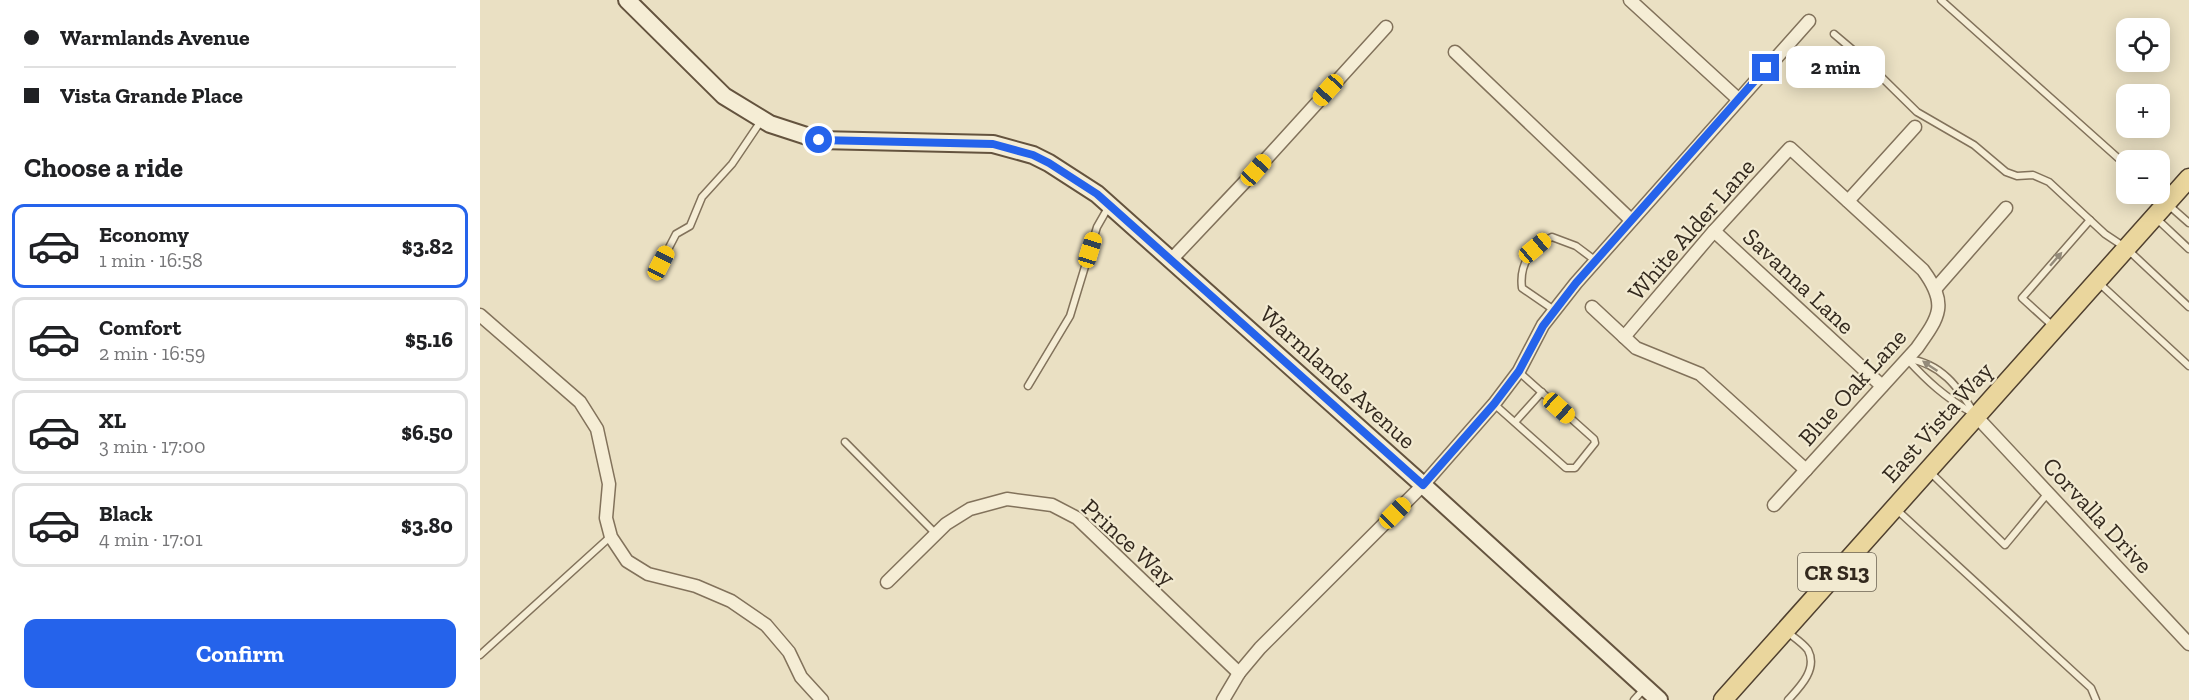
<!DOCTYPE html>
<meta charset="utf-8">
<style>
body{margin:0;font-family:"Zilla Slab",serif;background:#f2f2f2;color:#202124;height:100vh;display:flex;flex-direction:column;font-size:22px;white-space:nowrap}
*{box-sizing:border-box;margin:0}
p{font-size:20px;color:#757577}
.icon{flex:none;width:33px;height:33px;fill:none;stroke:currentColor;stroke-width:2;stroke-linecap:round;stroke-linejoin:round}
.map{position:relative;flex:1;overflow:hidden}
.drawer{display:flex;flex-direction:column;background:#fff;width:480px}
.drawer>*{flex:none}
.banner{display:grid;align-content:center;height:132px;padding:0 24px;background:#fff}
.tools{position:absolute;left:1636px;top:18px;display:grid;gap:12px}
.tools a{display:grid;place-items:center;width:54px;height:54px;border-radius:12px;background:#fff;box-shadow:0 3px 15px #0003;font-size:30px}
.end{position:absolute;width:27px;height:27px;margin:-14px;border:8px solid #2563eb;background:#fff;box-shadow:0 0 0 3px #fff}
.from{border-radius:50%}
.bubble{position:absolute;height:42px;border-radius:12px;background:#fff;box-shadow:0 3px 15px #0003;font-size:20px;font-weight:700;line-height:42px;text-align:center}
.car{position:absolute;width:18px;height:36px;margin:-18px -9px;border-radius:8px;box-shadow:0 0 4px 2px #0007;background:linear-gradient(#f5c518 24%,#345 0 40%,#f5c518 0 76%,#345 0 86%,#f5c518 0)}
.banner b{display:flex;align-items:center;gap:21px;height:57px;font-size:22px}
.banner b+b{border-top:2px solid #e0e0e0}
.banner i{width:15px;height:15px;background:#202124}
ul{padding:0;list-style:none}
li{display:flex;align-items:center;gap:18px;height:84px;margin:0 12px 9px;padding:0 12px;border:3px solid #e0e0e0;border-radius:12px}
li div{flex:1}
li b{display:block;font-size:22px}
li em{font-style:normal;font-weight:700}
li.active{border-color:#2563eb}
li>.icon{width:54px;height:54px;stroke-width:1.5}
h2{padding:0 24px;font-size:27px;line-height:72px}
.primary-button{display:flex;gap:12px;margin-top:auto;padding:12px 24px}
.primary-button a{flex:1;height:69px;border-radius:12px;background:#2563eb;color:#fff;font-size:24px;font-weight:700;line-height:69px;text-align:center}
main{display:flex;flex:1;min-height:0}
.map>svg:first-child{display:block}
</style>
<main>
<section class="drawer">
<div class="banner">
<b><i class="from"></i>Warmlands Avenue</b>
<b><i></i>Vista Grande Place</b>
</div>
<h2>Choose a ride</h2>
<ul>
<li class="active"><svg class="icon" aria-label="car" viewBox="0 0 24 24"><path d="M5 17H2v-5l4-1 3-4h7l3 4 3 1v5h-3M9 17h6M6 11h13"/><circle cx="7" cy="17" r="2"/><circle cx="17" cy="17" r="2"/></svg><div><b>Economy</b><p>1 min · 16:58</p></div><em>$3.82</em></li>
<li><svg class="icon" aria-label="car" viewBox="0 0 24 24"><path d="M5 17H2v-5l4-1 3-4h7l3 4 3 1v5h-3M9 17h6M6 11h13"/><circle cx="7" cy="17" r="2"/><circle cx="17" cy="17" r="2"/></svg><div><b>Comfort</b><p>2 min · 16:59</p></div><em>$5.16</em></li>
<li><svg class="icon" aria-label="car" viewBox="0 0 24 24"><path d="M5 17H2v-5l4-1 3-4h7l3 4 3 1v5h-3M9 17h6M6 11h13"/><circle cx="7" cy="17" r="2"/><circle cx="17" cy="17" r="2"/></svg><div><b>XL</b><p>3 min · 17:00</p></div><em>$6.50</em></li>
<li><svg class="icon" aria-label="car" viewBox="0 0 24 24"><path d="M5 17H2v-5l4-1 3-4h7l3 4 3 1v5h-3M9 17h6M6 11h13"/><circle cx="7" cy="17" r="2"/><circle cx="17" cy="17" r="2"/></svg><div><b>Black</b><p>4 min · 17:01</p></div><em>$3.80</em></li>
</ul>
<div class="primary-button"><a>Confirm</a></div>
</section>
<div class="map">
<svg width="1709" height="700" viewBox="0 0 1709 700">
<rect width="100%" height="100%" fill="#eae0c3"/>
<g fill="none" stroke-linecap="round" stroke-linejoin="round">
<defs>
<g id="lane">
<polyline points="1461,0 1647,166"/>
<polyline points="1354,34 1380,56 1437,112 1494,145 1526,172 1537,176 1553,175 1569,182 1625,234 1646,248 1709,307"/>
<polyline points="1676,194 1709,223"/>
<polyline points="1677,219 1709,249"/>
<polyline points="181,263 196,234 210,226 222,197 252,164 281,121"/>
<polyline points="1619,283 1709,366"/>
<path d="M1074,310L1042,288C1039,265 1051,246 1072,237L1096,246L1116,261"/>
<polyline points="1574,327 1542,298 1610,220"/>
<path d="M1427,359C1448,382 1465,397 1492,413"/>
<path d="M1428,359C1461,363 1478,387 1495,414"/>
<polyline points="548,386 590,316 617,227 629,206"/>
<polyline points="1014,404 1086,468 1095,468 1115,443 1114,439 1039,372"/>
<polyline points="1035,422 1062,392"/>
<polyline points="365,442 456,534"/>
<polyline points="1450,472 1525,545 1568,493"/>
<polyline points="1417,510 1611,688 1616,700"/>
<path d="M1306,631C1312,636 1323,643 1328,650C1338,669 1320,687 1308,700"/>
<polyline points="0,655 130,537"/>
<polyline points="1154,700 1164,689"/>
</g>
<g id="street">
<polyline points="1150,0 1258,99"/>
<polyline points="975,52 1151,220"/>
<polyline points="1368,201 1435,127"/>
<polyline points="1234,231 1402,386"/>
<polyline points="690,261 776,170 906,27"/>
<polyline points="1456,288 1526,208"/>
<polyline points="1112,307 1156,348 1220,374 1326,470"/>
<polyline points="0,315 100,402 117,429 129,484 126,518 131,537 147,561 168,574 216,586 251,601 286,625 309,652 321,677 342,700"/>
<path d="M1144,337L1234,231L1310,148L1443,270C1468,304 1460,316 1437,348L1294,505"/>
<polyline points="1495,415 1709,644"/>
<polyline points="407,582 466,524 490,509 527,499 572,505 597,518 759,673"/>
<polyline points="743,700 759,673 780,648 943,485 1014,404 1039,371 1063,325 1096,283 1329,21"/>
</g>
<polyline id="secondary" points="147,0 244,96 290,124 339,140 513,144 553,155 569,163 617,194 943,485 1179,700"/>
<polyline id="primary" points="1243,700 1709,178"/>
</defs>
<use href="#lane" stroke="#82725b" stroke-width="9"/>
<use href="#street" stroke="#82725b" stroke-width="15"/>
<use href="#secondary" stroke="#64533e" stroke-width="20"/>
<use href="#primary" stroke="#50402f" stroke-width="21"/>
<use href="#lane" stroke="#f5edd5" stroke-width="6"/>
<use href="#street" stroke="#f5edd5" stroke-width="12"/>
<use href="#secondary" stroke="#f5edd5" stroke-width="16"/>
<use href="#primary" stroke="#ead69d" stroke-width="18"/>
</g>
<defs><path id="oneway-solid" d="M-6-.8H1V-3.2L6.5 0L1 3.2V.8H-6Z" transform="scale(1.5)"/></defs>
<g fill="#948b7a">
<use href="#oneway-solid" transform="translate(1576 259) rotate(-49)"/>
<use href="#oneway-solid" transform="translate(1450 366) rotate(-146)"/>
</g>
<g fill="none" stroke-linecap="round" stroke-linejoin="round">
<polyline stroke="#2563eb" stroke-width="8" points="339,140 513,144 553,155 569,163 617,194 943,485 1014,404 1039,371 1063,326 1096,283 1286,68"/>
</g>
<g text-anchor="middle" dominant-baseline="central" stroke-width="4.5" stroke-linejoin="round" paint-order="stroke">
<rect fill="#f2ead1" stroke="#6c6354" stroke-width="1.5" x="1318" y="553" width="78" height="38" rx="4.5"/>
<g font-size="22" font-weight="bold" fill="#33291e">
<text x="1357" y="572">CR S13</text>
</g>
<g font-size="24" fill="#33291e" stroke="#f2ead1">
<text transform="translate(1211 229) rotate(-49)">White Alder Lane</text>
<text transform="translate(1319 281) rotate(43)">Savanna Lane</text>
<text transform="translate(858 377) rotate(42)">Warmlands Avenue</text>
<text transform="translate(1372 387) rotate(-48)">Blue Oak Lane</text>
<text transform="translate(1457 422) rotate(-48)">East Vista Way</text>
<text transform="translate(1618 515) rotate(47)">Corvalla Drive</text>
<text transform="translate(649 542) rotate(42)">Prince Way</text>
</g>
</g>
</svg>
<div class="tools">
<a><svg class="icon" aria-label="locate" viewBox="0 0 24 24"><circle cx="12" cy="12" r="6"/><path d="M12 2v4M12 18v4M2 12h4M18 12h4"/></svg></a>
<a>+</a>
<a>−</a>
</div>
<i class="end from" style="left:339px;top:140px"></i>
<i class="end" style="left:1286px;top:68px"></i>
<div class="bubble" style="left:1306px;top:46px;width:99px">2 min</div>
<i class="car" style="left:848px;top:90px;rotate:222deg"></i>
<i class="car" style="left:776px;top:170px;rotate:42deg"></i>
<i class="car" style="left:1055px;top:248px;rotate:50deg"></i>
<i class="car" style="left:610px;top:250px;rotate:17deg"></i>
<i class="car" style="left:181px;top:263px;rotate:27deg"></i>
<i class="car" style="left:1079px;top:408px;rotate:132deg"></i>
<i class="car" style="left:915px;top:513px;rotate:45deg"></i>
</div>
</main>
